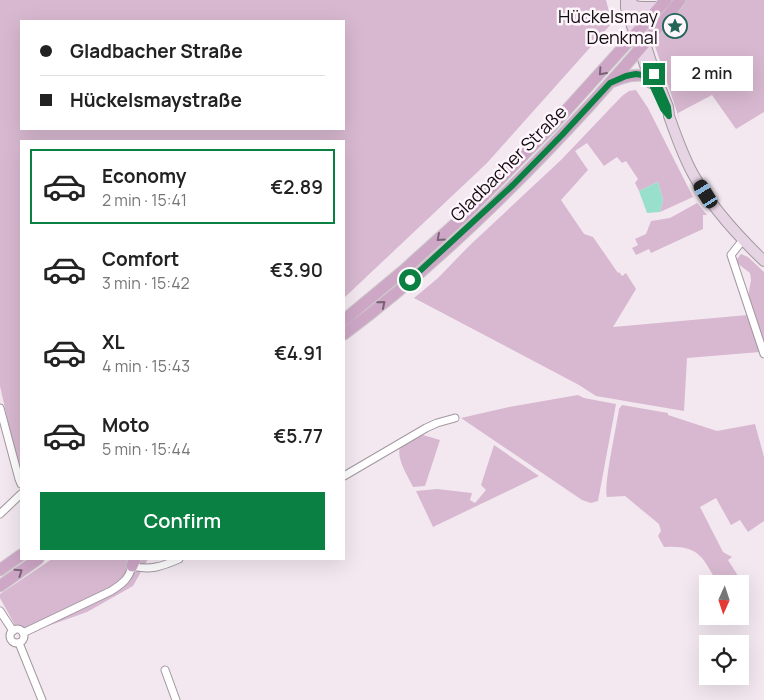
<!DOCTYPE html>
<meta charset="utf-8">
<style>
body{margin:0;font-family:Manrope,sans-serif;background:#f6f6f6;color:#222;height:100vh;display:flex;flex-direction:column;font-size:19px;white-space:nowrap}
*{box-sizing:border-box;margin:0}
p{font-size:16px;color:#767676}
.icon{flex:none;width:28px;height:28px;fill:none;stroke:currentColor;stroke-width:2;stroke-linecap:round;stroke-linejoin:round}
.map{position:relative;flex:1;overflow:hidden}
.sheet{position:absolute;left:20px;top:140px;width:325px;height:420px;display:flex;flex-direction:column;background:#fff;border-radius:0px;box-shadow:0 5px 20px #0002}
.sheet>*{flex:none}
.hud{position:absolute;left:20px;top:20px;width:325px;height:110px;border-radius:0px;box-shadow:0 5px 20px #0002;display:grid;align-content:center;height:110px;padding:0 20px;background:#fff}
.needle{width:32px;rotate:183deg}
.controls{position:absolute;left:699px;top:575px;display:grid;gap:10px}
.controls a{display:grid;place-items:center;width:50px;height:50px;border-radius:0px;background:#fff;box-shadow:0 5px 20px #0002;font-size:25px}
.end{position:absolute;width:22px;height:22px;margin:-11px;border:6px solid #0b8043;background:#fff;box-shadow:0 0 0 2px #fff}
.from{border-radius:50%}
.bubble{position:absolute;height:35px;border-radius:0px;background:#fff;box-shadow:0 5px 20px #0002;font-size:16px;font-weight:600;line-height:35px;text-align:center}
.car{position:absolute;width:15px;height:30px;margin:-15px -8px;border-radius:6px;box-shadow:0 0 4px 1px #0007;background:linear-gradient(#222 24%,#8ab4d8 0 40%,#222 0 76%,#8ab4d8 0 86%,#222 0)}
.hud b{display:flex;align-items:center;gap:18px;height:48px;font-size:19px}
.hud b+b{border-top:1px solid #e0e0e0}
.hud i{width:12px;height:12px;background:#222}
ul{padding:9px 0 0;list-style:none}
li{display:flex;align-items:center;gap:15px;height:75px;margin:0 10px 8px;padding:0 10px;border:2px solid transparent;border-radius:0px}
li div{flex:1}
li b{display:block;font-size:19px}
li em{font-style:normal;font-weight:600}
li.active{border-color:#0b8043}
li>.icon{width:45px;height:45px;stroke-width:1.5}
.action{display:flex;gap:10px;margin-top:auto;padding:10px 20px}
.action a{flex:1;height:58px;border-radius:0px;background:#0b8043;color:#fff;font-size:20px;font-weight:600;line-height:58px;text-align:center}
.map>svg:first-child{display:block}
</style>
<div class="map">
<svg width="764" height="700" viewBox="0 0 764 700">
<rect width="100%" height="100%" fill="#f3e8f0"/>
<g fill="#d7b8d0" fill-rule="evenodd">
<path d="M0,0H606L612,23L487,163L344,298V141H21V476H20L0,386ZM21,21H344V129H21Z"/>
<polygon points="685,0 764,0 764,112 736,129 712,95 678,113 680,121 655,46 657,38"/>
<polygon points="636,90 648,108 693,197 660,212 663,200 658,182 639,191 635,183 638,179 626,161 622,163 617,157 604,166 587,143 575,151 588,170 561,200 584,234 593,237 618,273 619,272 622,276 626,273 636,289 613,327 748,315 760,352 687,358 684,411 596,396 579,385 414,298 438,278 469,246 562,159 622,96 629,91"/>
<polygon points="697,203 707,215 703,215 703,229 651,253 649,249 636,255 632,248 638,245 635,239 646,234 651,221 670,218"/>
<polygon points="741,254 748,257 764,272 764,343 748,297 751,280 750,273 737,263 737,259"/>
<polygon points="578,395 584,398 616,404 598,501 591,503 582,500 461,418 509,407"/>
<path d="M622,405L668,413V415L717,431L755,424L764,457V521L748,532L740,520L731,525L716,498L700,507L723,552L732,557L728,560L740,579L742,578L744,582L740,585L718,584C702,556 699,545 664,547L658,536L661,531L659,524L625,496L607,497C603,487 617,424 619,409Z"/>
<path d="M423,435L440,440L425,486L413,487C408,476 396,459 400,446Z"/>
<polygon points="494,445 539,476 433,527 416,491 437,489 472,493 470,500 475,503 486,490 481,485"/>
<polygon points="52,559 148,559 133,586 87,612 31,632 16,627 0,598 0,594"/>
</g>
<polygon fill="#98dfcc" points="658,182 663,200 660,212 647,213 639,191"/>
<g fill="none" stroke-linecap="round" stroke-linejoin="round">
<defs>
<g id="street">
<polyline points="742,241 731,255 764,354"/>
<polyline points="0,408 19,479 21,484"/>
<polyline points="344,476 426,428 437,423 455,418"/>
<polyline points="0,514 21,494"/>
<polyline points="0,611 13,631"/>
<circle cx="17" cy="636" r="7"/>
<path d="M23,633L111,591C122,584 129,579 132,566C150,571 163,566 179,559"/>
<polyline points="19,643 42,700"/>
<polyline points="165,670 176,700"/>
</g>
<g id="secondary">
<polyline points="626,0 626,8 651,83"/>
<path d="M631,0L655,74L668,107L669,116C676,136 683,156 693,174C711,207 737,235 764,261"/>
<polyline points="634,6 641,7 661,7"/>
</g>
<g id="primary">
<path d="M614,81C626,76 634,74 648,76"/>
<polyline points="344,320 403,271 466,214 553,125 666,0"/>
<path d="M344,334C434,267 516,186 591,104C621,70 653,36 680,0"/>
<polyline points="132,566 135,559"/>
<polyline points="0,570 21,555"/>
<polyline points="0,586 38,559"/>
</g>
</defs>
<use href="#street" stroke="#a298a0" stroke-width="9"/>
<use href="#secondary" stroke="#a298a0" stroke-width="12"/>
<use href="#primary" stroke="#cbcaca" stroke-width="13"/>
<use href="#street" stroke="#fff" stroke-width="7"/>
<use href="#secondary" stroke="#e6d3e3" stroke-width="10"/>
<use href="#primary" stroke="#cea7c7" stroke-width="11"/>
</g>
<defs><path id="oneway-chevron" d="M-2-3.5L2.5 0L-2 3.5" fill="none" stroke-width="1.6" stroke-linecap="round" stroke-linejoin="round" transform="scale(1.25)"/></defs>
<g stroke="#796275">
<use href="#oneway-chevron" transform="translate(602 72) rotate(132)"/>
<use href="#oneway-chevron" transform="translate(440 238) rotate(138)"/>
<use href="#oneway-chevron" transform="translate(382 304) rotate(-40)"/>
<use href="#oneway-chevron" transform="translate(19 572) rotate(-35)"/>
</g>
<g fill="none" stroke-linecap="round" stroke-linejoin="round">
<polyline stroke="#0b8043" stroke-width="6" points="410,280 513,185 562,135 610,83 626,76 636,74 648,76 663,109 669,116 668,107 654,74"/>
</g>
<defs>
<symbol id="sight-ring" viewBox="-11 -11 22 22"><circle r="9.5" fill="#fff6fc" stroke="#226658" stroke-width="1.5"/><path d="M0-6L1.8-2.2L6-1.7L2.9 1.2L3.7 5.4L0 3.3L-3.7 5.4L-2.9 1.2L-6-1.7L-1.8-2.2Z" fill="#226658"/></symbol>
</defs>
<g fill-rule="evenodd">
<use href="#sight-ring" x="661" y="12" width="28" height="28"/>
</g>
<g text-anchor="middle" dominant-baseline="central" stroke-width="5" stroke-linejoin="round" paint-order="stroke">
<g font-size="18" fill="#110d10" stroke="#fff6fc" text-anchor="end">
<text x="658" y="16">Hückelsmay<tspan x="658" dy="21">Denkmal</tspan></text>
</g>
<g font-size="18" fill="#110d10" stroke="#fff6fc">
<text transform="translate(508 163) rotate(-45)">Gladbacher Straße</text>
</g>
</g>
</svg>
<div class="controls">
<a><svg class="needle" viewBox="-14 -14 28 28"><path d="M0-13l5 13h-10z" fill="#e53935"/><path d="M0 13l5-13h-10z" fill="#767676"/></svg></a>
<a><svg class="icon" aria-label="locate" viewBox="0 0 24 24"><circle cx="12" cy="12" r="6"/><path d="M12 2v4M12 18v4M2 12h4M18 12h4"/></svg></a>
</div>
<i class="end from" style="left:410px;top:280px"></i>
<i class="end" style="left:654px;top:74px"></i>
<div class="bubble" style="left:671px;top:56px;width:82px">2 min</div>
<i class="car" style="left:706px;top:194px;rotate:328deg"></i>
<div class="hud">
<b><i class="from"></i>Gladbacher Straße</b>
<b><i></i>Hückelsmaystraße</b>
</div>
<section class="sheet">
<ul>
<li class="active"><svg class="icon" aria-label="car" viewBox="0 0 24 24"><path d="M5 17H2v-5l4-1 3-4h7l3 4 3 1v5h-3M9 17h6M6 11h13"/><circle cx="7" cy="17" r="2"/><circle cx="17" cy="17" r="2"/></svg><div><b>Economy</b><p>2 min · 15:41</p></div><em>€2.89</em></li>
<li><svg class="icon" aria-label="car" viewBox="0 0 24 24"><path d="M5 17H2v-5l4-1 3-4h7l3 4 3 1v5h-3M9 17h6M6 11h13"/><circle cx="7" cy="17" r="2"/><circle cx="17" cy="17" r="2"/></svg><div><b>Comfort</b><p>3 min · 15:42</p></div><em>€3.90</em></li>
<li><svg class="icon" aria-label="car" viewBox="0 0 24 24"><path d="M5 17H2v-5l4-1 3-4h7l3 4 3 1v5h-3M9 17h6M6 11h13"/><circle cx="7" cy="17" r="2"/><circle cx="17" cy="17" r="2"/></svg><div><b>XL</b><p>4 min · 15:43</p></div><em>€4.91</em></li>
<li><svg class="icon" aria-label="car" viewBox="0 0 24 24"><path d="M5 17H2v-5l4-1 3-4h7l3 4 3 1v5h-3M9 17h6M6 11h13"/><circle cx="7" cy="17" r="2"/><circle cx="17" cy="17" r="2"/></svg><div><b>Moto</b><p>5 min · 15:44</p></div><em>€5.77</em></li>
</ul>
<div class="action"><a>Confirm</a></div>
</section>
</div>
